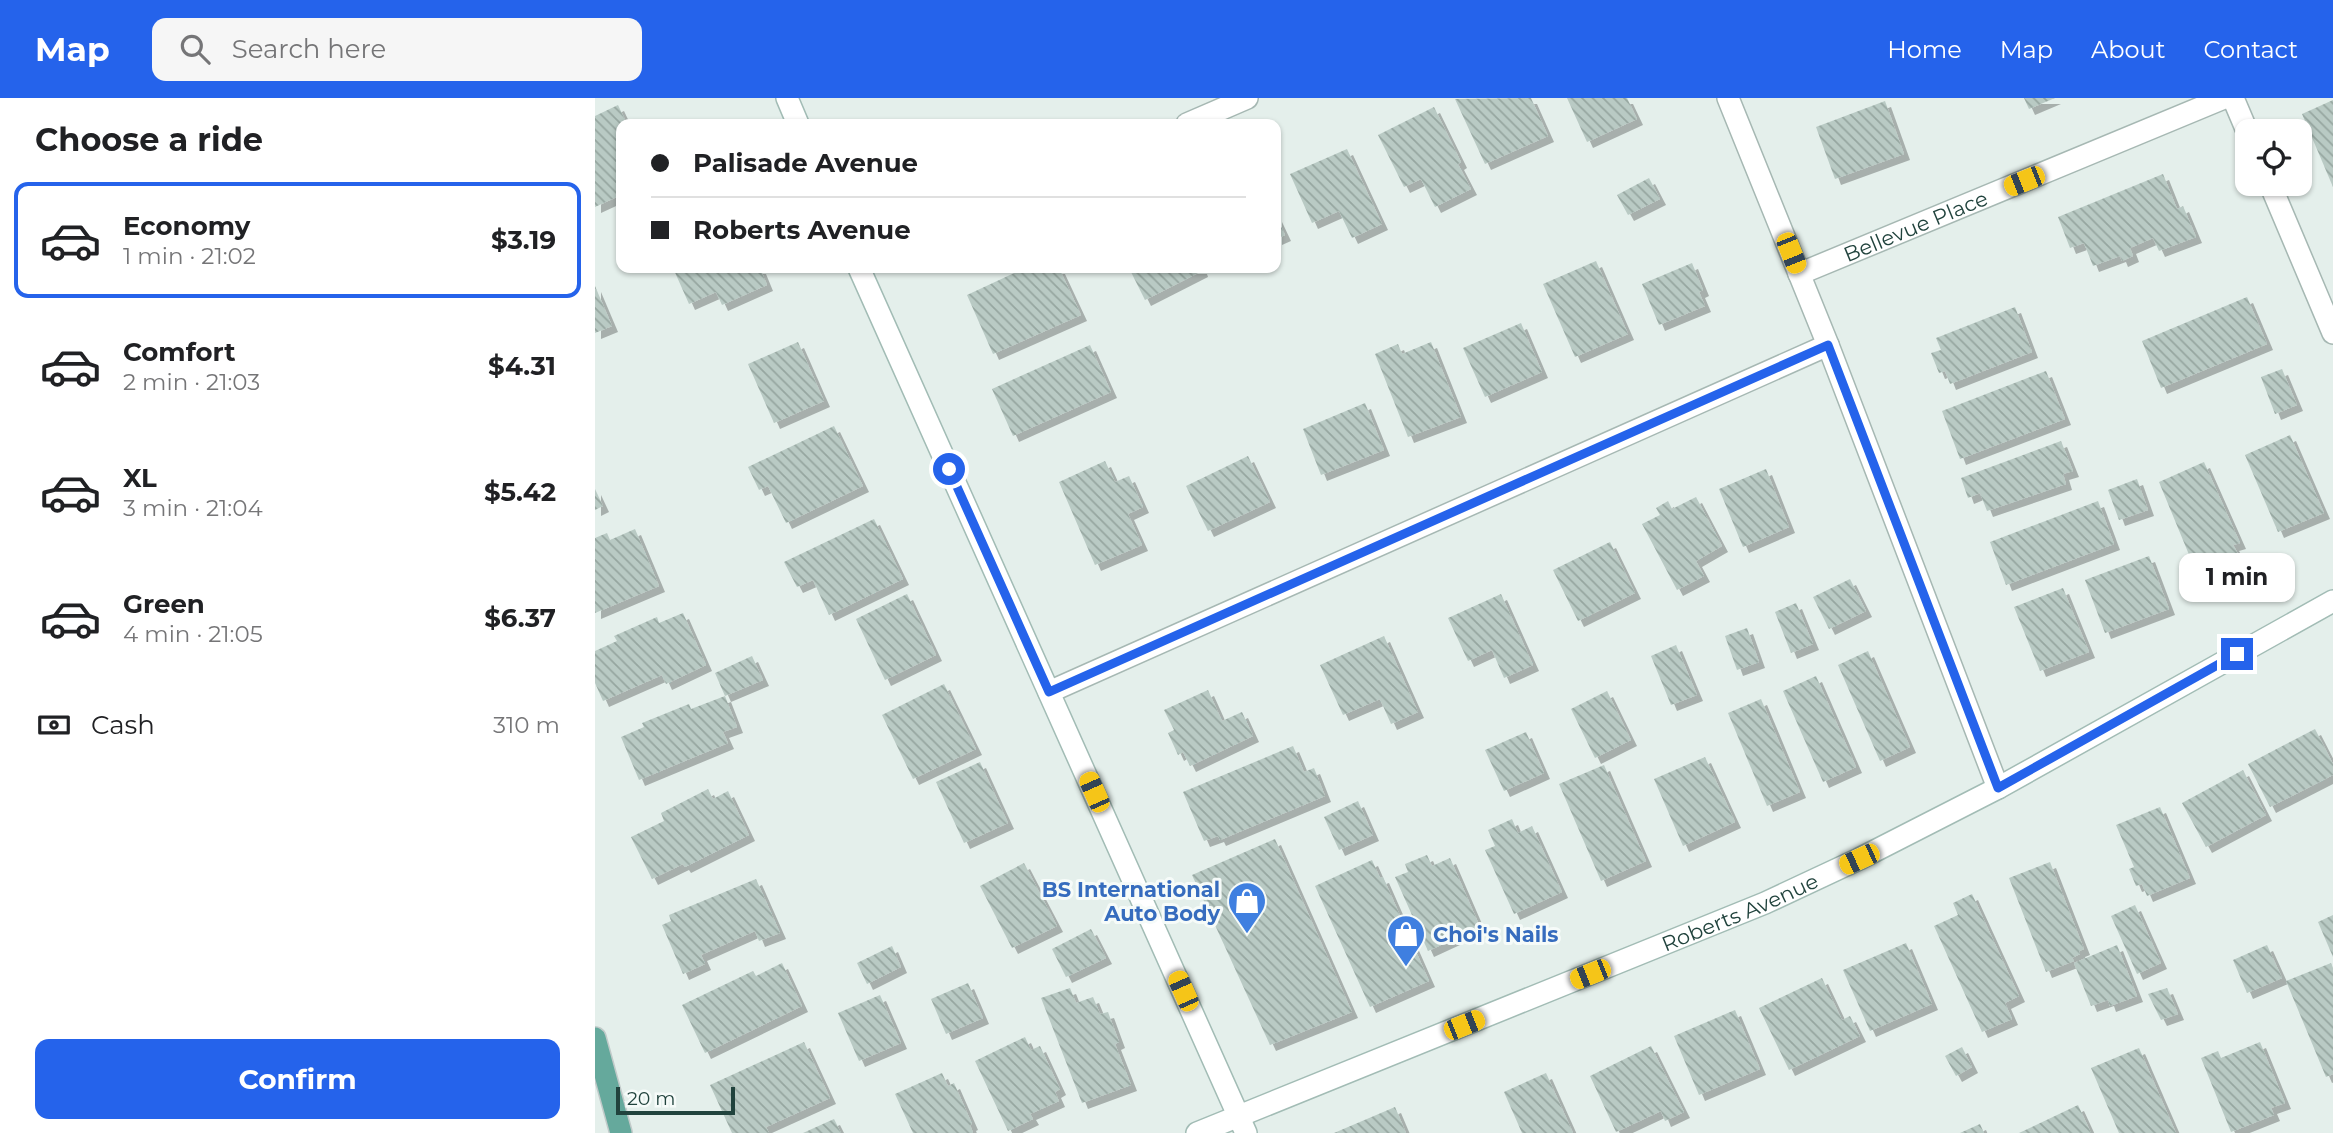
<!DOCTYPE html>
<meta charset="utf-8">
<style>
body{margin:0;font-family:Montserrat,sans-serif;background:#f6f6f6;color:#202124;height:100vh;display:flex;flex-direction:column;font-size:26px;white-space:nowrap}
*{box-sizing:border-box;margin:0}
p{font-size:23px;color:#757577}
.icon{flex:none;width:38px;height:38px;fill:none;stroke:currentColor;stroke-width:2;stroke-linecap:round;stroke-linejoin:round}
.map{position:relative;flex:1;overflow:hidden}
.sheet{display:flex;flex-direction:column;background:#fff;width:595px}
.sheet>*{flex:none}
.top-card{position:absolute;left:21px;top:21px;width:665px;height:154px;border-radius:14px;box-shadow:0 2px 5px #0004;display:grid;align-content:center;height:154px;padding:0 35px;background:#fff}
.buttons{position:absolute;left:1640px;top:21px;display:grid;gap:14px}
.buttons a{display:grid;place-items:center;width:77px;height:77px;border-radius:14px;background:#fff;box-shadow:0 2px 5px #0004;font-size:35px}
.scale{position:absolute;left:21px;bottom:18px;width:119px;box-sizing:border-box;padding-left:7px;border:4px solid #21433d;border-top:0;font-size:19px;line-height:24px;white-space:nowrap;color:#21433d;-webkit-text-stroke:5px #f6fbf9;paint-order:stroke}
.end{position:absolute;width:32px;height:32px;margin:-16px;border:9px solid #2563eb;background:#fff;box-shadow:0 0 0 4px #fff}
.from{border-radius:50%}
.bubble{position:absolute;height:49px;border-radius:14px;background:#fff;box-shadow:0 2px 5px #0004;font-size:23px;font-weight:700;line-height:49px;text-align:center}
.car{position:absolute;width:21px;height:42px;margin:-21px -10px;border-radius:9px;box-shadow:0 0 5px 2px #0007;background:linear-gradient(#f5c518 24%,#345 0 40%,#f5c518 0 76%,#345 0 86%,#f5c518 0)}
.top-card b{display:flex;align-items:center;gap:24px;height:66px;font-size:26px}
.top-card b+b{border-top:2px solid #e0e0e0}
.top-card i{width:18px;height:18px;background:#202124}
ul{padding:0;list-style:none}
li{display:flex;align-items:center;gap:21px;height:116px;margin:0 14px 10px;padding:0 21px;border:4px solid transparent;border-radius:14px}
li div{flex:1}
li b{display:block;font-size:26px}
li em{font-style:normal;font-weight:700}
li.active{border-color:#2563eb}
li>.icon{width:63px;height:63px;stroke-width:1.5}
h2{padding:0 35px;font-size:32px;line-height:84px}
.pay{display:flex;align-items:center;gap:18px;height:77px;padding:0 35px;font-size:26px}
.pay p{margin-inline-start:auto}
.button{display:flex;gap:14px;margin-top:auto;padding:14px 35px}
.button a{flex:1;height:80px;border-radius:14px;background:#2563eb;color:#fff;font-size:28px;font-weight:700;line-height:80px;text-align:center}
header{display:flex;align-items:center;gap:42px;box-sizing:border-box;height:98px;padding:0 35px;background:#2563eb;color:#fff}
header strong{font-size:33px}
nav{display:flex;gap:38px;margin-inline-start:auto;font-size:24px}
.search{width:490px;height:63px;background:#f6f6f6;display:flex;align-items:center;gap:18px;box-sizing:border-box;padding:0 24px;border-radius:14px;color:#757577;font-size:26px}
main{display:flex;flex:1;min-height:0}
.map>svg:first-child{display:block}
</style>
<header>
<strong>Map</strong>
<div class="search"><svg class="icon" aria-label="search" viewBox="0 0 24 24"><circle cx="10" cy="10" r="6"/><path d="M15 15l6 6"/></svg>Search here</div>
<nav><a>Home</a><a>Map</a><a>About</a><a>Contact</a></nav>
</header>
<main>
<section class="sheet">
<h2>Choose a ride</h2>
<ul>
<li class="active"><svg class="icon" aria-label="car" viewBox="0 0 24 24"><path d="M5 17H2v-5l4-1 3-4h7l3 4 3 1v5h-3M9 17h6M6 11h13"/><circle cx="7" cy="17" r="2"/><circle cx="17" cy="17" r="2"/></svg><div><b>Economy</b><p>1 min · 21:02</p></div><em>$3.19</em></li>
<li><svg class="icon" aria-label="car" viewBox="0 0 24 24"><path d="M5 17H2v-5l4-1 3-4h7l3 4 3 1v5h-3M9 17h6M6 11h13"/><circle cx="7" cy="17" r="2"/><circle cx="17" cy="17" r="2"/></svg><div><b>Comfort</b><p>2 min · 21:03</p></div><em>$4.31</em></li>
<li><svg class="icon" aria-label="car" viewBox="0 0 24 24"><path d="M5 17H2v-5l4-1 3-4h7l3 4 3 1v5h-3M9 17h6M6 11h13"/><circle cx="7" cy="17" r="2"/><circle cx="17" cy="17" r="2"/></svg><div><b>XL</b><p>3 min · 21:04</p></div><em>$5.42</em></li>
<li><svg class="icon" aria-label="car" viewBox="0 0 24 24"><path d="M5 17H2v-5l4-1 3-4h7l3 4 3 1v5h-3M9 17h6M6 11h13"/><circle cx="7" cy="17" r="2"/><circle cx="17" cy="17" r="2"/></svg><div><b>Green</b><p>4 min · 21:05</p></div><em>$6.37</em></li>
</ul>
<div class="pay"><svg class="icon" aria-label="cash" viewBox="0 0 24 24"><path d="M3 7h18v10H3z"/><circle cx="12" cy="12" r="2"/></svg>Cash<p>310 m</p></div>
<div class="button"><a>Confirm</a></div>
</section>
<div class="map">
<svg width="1738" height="1035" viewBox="0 0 1738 1035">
<defs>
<pattern id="building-back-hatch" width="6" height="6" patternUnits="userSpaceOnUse" patternTransform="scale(1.75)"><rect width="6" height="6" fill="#b9cac4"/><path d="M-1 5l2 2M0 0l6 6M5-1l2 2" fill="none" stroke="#96a6a0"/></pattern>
<filter id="shadow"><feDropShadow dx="6" dy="6" stdDeviation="0" flood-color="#0004"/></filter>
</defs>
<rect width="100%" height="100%" fill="#e4efeb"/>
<g fill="url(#building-back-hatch)" filter="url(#shadow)">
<polygon points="936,0 953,38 890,66 860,1"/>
<polygon points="972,0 1032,0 1042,21 992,44"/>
<polygon points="1429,0 1460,0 1434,11"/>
<polygon points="1738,2 1738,89 1707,16"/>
<polygon points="1290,3 1309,56 1240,81 1221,29"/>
<polygon points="23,7 32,26 26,26 26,97 0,109 0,18"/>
<polygon points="839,9 866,64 863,66 876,91 840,109 826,81 809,89 783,37"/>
<polygon points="752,51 787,126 757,140 744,113 717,125 695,76"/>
<polygon points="1568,76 1582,111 1588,108 1601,139 1564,153 1558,140 1535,150 1538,158 1527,163 1525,158 1498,168 1489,145 1475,150 1463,119"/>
<polygon points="1054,80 1065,101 1033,117 1022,97"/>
<polygon points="681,118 690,137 681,141"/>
<polygon points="1001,163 1033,236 980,259 948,186"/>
<polygon points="1097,165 1108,192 1104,194 1110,208 1064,227 1047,186"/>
<polygon points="78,170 165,170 172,187 127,207 121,194 94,206"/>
<polygon points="430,170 464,170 486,217 398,256 372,197"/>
<polygon points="534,170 606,170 607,173 550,202"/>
<polygon points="0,188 17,228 0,235"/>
<polygon points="1652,199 1672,246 1566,290 1547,243"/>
<polygon points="1420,209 1437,254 1355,286 1350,273 1344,275 1336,255 1346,252 1341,240"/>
<polygon points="926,225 947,274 890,299 868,250"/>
<polygon points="203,244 229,303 179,325 153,266"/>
<polygon points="836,244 866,319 813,339 780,256 803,246 807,256"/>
<polygon points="495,247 516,294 418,338 397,291"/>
<polygon points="1687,271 1702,307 1680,316 1666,279"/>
<polygon points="1451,273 1470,321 1365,361 1347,313"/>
<polygon points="770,305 789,352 726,377 708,331"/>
<polygon points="239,328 268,388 191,425 173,388 164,392 153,369"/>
<polygon points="1695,337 1729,415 1683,434 1650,357"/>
<polygon points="1466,343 1478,373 1468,376 1471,386 1392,413 1385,395 1373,400 1366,380"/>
<polygon points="653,358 675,404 613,433 591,388"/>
<polygon points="510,363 520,384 534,378 548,409 533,416 547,447 500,467 464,384"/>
<polygon points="1609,364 1645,445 1638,447 1645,459 1602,476 1564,384"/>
<polygon points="1171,371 1194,429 1148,449 1124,391"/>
<polygon points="1542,381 1553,412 1524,422 1513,392"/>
<polygon points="0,391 8,408 0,412"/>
<polygon points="1101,399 1127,448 1101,463 1109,478 1082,492 1047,426 1065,417 1061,410 1073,403 1077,411"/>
<polygon points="1503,403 1519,446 1411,487 1395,444"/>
<polygon points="279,421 308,481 234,517 218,482 202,489 189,464"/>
<polygon points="40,431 64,488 0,515 0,440 12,435 15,442"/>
<polygon points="1015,444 1040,495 983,523 958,472"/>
<polygon points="1554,458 1574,511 1510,535 1490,482"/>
<polygon points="1255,481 1271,513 1234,531 1218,499"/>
<polygon points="1468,490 1494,554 1445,573 1419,509"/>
<polygon points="312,496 341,557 290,582 261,521"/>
<polygon points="906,496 938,567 909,580 897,552 873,563 853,520"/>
<polygon points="1201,505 1218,546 1196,555 1180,514"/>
<polygon points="88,515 111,567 71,586 67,577 8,603 0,585 0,553 22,543 19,538 62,519 64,525"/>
<polygon points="1152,530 1164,564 1142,572 1130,538"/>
<polygon points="789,538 823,614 796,626 785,601 748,617 725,567"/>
<polygon points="1081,547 1102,597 1076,607 1056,558"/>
<polygon points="1273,553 1315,649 1285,663 1243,567"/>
<polygon points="157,558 168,582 130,598 120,575"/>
<polygon points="1221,578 1261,669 1228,684 1188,593"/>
<polygon points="349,586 381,651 318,681 287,617"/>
<polygon points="613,592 627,623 647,614 658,638 595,668 588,654 583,657 573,635 579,632 569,612"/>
<polygon points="1012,593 1036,642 1000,660 976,611"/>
<polygon points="130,598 142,629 128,634 133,645 44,682 26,639 49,629 47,625 94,606 96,611"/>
<polygon points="1166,601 1205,694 1172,708 1133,615"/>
<polygon points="1720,631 1738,666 1738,677 1675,709 1653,666"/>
<polygon points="931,634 949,675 909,693 890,652"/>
<polygon points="698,648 709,674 719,670 730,698 625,742 623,738 609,743 588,694"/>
<polygon points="1110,659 1140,724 1088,748 1059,681"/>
<polygon points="385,664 413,725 369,745 341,684"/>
<polygon points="1009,667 1051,763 1006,783 964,686"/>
<polygon points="1648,672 1671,717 1611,749 1587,705"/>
<polygon points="113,691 118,701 133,693 154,737 90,769 88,766 57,781 36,739 69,723 66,715"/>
<polygon points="763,703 778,737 744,752 729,719"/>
<polygon points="1565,709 1595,780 1552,798 1547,786 1541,788 1534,771 1539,769 1521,727"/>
<polygon points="917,721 923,735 937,728 967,794 919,816 890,752 900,748 893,732"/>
<polygon points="680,741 757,914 675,947 597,777"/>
<polygon points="832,757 837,768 855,760 885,829 833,853 800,779 813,774 810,766"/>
<polygon points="777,762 785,780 788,779 834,883 775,909 720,788"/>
<polygon points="1455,764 1489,851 1484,853 1485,856 1477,860 1479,863 1451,874 1414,780"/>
<polygon points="429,765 462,828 417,850 385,788"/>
<polygon points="161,781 185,835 164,843 160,833 106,857 110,866 88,876 67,827 76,823 74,817"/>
<polygon points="1377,796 1424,898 1410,905 1417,921 1387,934 1339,828 1363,817 1358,805"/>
<polygon points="1540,807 1566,865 1542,876 1516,818"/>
<polygon points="1738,817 1738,859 1723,824"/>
<polygon points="496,831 511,860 471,879 457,851"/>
<polygon points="1311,845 1337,906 1275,933 1248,872"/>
<polygon points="1522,847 1542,898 1515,908 1513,902 1496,908 1479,865"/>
<polygon points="1672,847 1687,880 1652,895 1638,862"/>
<polygon points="297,848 306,869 272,886 262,865"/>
<polygon points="187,865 207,908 110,955 87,907 158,873 161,878"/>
<polygon points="1736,865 1738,870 1738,976 1731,979 1691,883"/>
<polygon points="1227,880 1247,922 1255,918 1265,938 1194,972 1164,910"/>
<polygon points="373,885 388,920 351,936 336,901"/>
<polygon points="475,890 481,905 498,899 505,916 513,914 524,944 520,946 536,987 487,1005 446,900"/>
<polygon points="1572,890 1583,916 1566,922 1553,896"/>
<polygon points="285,897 306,945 264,963 243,915"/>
<polygon points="1140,912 1165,971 1104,997 1079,938"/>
<polygon points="430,939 436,952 445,948 465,991 460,994 464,1003 435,1016 438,1021 413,1033 380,963"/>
<polygon points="209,944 235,1000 171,1029 174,1035 137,1035 115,987"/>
<polygon points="1665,944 1690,1005 1676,1010 1679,1017 1636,1034 1606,960 1623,953 1626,960"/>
<polygon points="1056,948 1089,1014 1070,1023 1066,1013 1021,1034 995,978"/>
<polygon points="1367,949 1377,969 1361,978 1350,958"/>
<polygon points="1544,950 1581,1035 1524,1035 1496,970"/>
<polygon points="347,975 353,988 359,985 377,1026 375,1027 378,1035 318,1035 300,996"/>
<polygon points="951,975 978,1035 927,1035 909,994"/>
<polygon points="1483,1007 1496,1035 1424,1035"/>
<polygon points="800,1009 811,1035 739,1035"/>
<polygon points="239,1021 246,1035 208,1035"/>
<polygon points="1385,1026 1389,1035 1365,1035"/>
</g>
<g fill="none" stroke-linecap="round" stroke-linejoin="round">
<defs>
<g id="street">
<polyline points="1133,0 1233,247 1403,690"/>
<polyline points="1638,0 1652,33"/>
<polyline points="592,26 652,0"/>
<polyline points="1675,86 1738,235"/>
<path id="s1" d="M1204,176L1629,0"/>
<polyline points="454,594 1233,247"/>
</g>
<g id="secondary">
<polyline points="192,0 203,26"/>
<polyline points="264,170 651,1035"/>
<path id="s2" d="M602,1035L1170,805L1264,761L1403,690L1738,503"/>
</g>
<polyline id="primary" points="0,940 26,1035"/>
</defs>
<use href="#street" stroke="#a6b8b3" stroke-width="24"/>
<use href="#secondary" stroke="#a2bcb5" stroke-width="24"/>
<use href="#primary" stroke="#c1cac9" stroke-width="24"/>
<use href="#street" stroke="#fff" stroke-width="21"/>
<use href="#secondary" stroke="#fff" stroke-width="21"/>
<use href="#primary" stroke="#65a99c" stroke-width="21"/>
</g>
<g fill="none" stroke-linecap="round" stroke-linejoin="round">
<polyline stroke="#2563eb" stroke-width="9" points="354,371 454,594 1233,247 1403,690 1642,556"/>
</g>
<defs>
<symbol id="shop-pin" viewBox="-11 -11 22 30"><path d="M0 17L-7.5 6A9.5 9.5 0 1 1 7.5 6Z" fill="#3f7fe0" stroke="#f6fbf9"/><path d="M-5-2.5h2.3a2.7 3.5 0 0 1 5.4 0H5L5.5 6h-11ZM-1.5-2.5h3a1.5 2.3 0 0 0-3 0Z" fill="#fff"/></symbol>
</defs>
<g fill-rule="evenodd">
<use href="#shop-pin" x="630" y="781" width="44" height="60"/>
<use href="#shop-pin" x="789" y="814" width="44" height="60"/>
</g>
<g text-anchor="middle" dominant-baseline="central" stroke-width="6" stroke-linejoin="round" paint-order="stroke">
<g font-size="21" fill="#21433d" stroke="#f6fbf9">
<text stroke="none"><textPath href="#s1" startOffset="126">Bellevue Place</textPath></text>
<text stroke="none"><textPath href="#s2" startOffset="586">Roberts Avenue</textPath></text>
</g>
<g font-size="21" font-weight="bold" fill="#366cbe" stroke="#f6fbf9" text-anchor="end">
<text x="625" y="791">BS International<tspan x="625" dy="24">Auto Body</tspan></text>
<text x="838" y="836" text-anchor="start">Choi's Nails</text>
</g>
</g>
</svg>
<div class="buttons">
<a><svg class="icon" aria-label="locate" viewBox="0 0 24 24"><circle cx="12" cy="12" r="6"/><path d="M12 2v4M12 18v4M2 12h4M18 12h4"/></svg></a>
</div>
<div class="scale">20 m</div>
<i class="end from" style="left:354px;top:371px"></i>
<i class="end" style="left:1642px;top:556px"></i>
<div class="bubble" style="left:1584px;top:455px;width:116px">1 min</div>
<i class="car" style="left:1429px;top:83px;rotate:248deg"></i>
<i class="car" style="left:1196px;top:155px;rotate:158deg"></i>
<i class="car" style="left:499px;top:694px;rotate:336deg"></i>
<i class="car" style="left:1264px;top:761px;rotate:245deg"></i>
<i class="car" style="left:995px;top:876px;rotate:248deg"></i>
<i class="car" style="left:588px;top:893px;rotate:336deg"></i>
<i class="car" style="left:869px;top:927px;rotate:68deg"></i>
<div class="top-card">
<b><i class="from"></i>Palisade Avenue</b>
<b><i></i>Roberts Avenue</b>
</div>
</div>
</main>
